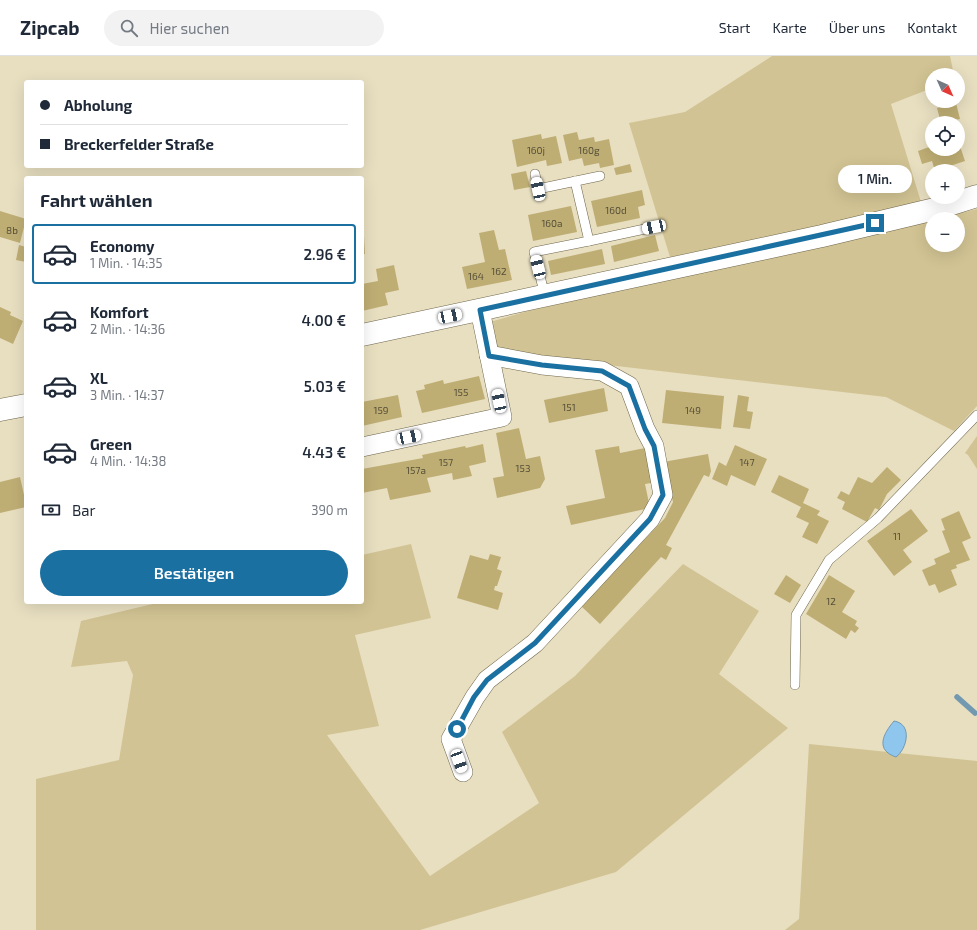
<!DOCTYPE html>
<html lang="de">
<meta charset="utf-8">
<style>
body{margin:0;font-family:"Exo 2",sans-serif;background:#f2f2f3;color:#1f2937;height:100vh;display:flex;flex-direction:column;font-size:15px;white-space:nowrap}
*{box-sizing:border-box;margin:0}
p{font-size:13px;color:#747a83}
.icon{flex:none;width:22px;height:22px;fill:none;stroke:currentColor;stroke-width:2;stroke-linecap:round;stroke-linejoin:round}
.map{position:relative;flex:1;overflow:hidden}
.panel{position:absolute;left:24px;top:120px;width:340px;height:428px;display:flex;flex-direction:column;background:#fff;border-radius:4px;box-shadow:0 4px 16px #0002}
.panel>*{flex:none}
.guide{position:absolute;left:24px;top:24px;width:340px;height:88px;border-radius:4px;box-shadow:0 4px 16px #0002;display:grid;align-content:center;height:88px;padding:0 16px;background:#fff}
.needle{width:26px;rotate:135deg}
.buttons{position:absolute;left:925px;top:12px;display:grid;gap:8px}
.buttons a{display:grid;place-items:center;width:40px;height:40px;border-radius:50%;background:#fff;box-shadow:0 4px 16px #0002;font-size:20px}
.end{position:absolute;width:18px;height:18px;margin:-9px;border:5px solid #1a70a0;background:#fff;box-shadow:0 0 0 2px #fff}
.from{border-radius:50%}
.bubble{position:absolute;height:28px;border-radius:14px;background:#fff;box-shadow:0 4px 16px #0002;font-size:13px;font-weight:600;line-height:28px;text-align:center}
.car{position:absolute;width:12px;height:24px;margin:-12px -6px;border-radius:5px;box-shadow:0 0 3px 1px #0007;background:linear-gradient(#fff 24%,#345 0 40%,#fff 0 76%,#345 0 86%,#fff 0)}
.guide b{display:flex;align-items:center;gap:14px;height:38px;font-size:15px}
.guide b+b{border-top:1px solid #e0e1e3}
.guide i{width:10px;height:10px;background:#1f2937}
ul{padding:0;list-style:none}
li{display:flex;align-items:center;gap:12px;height:60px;margin:0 8px 6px;padding:0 8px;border:2px solid transparent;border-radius:4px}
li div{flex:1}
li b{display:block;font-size:15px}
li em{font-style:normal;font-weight:600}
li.active{border-color:#1a70a0}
li>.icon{width:36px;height:36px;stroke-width:1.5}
h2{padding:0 16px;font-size:18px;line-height:48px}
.pay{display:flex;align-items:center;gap:10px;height:44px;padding:0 16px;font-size:15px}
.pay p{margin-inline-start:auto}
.cta{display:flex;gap:8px;margin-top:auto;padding:8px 16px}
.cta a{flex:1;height:46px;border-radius:24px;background:#1a70a0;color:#fff;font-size:16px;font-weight:600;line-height:46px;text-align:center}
header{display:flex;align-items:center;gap:24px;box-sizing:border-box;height:56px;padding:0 20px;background:#fff;border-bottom:1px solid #e0e1e3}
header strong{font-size:19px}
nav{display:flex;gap:22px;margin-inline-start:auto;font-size:14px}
.search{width:280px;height:36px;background:#f2f2f3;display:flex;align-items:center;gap:10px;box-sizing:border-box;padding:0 14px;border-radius:22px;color:#747a83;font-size:15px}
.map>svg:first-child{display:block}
</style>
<header>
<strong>Zipcab</strong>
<div class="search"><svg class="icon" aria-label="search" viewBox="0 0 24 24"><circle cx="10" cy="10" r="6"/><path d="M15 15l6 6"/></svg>Hier suchen</div>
<nav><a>Start</a><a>Karte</a><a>Über uns</a><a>Kontakt</a></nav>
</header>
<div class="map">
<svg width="977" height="874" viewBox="0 0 977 874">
<rect width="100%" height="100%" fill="#e8dfc1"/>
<g fill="#d1c393">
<polygon points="772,0 950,0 954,19 932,19 932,32 891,48 921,146 817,170 670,201 629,67 685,56"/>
<polygon points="977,153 977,350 954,375 886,341 495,296 490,266 528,255 932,164 932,189 958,189 958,163 937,163"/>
<polygon points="977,380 977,413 968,399 965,397"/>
<polygon points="411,488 431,562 355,579 379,670 327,679 430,820 539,747 502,676 575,620 683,508 759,555 719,618 788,672 616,816 420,874 36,874 36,723 119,704 133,619 127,605 71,611 81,565 161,546 362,546 362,499"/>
<polygon points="809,688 977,705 977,874 785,874 799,863"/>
</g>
<path fill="#8fc6ed" stroke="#7399b0" d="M894,665C913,668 907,693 896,701C875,694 883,678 894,665Z"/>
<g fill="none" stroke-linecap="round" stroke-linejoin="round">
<polyline stroke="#7399b0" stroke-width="5.5" points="957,641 975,657"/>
</g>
<g fill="#bfae74">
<polygon points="956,47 960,63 941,67 937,52"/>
<polygon points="577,76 579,84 594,81 595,86 609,83 614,109 600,112 599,107 584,110 582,102 569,105 563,79"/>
<polygon points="541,78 542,83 556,80 562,107 547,110 546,104 517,111 512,84"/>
<polygon points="958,84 965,105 935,115 932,105 922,108 918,95 932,90 932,93 958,93"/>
<polygon points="630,108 632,116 616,119 614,112"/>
<polygon points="526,115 530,131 514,134 511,118"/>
<polygon points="642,134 645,149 638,151 640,162 597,171 591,145"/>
<polygon points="571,150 577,176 533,185 528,159"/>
<polygon points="0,155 26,163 20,187 0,181"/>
<polygon points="494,174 499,194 505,193 512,224 467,233 462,211 485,206 479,177"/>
<polygon points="655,179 659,195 614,206 611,190"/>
<polygon points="362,180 364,180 365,198 362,198"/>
<polygon points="19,189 26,191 26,206 16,204"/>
<polygon points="602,193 605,208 551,219 548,205"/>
<polygon points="394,209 399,234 385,237 388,249 362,255 362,228 378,225 376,213"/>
<polygon points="0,251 11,256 10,259 23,265 13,288 0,282"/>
<polygon points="479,320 485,343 422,357 416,335 425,333 424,329 443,324 444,328"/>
<polygon points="604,332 608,355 549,367 544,344"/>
<polygon points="666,334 724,340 721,373 662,367"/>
<polygon points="398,339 402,361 362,370 362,346"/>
<polygon points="738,339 749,341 747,355 753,356 750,373 733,371"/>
<polygon points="519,372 526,403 540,400 545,423 540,432 497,442 493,422 504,420 496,377"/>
<polygon points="483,388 486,406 469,410 472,420 453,424 452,417 427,422 431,436 390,444 387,432 362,437 362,413 423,402 422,399 465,390 466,392"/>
<polygon points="735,389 767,403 755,430 731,419 727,430 712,423 719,406 726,410"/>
<polygon points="619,390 620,397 650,391 657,426 645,428 650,452 571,469 566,450 605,442 595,394"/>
<polygon points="708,398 711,415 709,421 704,419 666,489 672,492 666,504 661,501 600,568 581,550 665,462 673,446 663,406"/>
<polygon points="887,411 901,424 887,438 879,454 875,452 867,466 842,453 845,446 837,442 841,435 849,439 858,421 872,427"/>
<polygon points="779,419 809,433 803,447 820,455 817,459 829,465 817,488 802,481 809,467 796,461 801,451 771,436"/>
<polygon points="20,421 24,439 26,439 26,451 0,457 0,426"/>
<polygon points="911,453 928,475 903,494 912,506 894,520 867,485"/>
<polygon points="959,455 971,482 962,486 970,504 956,509 957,512 951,514 957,529 939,537 935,528 929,530 922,514 936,508 934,503 950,496 942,475 945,474 941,463"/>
<polygon points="490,498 501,501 497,513 502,515 497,530 495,530 494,534 503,537 498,554 457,542 470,499 488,504"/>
<polygon points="786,519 801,529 790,547 774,538"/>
<polygon points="829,519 855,535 842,556 857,565 855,569 859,572 855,577 851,574 846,583 806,558"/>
</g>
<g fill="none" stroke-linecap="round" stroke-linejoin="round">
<defs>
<g id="service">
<polyline points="535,118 538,133 600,120"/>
<polyline points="589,185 654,171"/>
<polyline points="545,240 534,196 589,185 575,125"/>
<polyline points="795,629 796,559 829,504 878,462 977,359"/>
</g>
<g id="minor">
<polyline points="362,391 502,361 480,254"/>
<polyline points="463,716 451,683 475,641 487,624 535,587 650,463 663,439 654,390 645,373 629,330 602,315 542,309 489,299"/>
</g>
<g id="secondary">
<polyline points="362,279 822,180 939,152 977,140"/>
<polyline points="0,354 26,349"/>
</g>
</defs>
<use href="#service" stroke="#6e664c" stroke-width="10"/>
<use href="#minor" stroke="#6e664c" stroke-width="20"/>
<use href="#secondary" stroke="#6e664c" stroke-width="23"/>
<use href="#service" stroke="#fff" stroke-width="9"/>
<use href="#minor" stroke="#fff" stroke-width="19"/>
<use href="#secondary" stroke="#fff" stroke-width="22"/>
</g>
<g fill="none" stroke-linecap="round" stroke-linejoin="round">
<polyline stroke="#1a70a0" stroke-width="5" points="457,673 474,641 487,624 535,587 650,463 663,439 654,390 645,373 629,330 602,315 542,309 489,300 480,254 875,167"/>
</g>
<g text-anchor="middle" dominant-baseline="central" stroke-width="4" stroke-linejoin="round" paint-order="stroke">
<g font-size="10" fill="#554f37">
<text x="536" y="94">160j</text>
<text x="589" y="94">160g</text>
<text x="616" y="154">160d</text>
<text x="552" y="167">160a</text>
<text x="12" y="174">8b</text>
<text x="499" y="215">162</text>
<text x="476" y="220">164</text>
<text x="461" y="336">155</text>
<text x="569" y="351">151</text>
<text x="381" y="354">159</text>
<text x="693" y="354">149</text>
<text x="446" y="406">157</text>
<text x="747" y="406">147</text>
<text x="523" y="412">153</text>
<text x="416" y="414">157a</text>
<text x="897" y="480">11</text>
<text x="831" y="545">12</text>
</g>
</g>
</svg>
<div class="buttons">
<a><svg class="needle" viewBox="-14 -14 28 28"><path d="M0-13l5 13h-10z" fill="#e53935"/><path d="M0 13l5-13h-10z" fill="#747a83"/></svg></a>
<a><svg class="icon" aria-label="locate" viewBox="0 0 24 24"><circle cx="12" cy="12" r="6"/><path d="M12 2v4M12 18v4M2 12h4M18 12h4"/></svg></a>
<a>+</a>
<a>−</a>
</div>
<i class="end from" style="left:457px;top:673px"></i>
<i class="end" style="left:875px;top:167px"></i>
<div class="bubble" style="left:838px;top:109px;width:74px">1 Min.</div>
<i class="car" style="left:538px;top:133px;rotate:348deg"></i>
<i class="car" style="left:654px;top:171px;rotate:258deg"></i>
<i class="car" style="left:538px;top:211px;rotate:346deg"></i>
<i class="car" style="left:450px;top:260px;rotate:78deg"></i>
<i class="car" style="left:499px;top:345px;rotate:348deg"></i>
<i class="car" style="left:409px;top:381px;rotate:78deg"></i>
<i class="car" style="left:459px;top:705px;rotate:160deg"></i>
<div class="guide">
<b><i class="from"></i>Abholung</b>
<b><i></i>Breckerfelder Straße</b>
</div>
<section class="panel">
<h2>Fahrt wählen</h2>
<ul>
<li class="active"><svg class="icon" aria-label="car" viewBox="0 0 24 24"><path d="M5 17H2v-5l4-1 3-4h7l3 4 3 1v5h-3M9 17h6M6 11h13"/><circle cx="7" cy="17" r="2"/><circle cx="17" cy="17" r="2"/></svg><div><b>Economy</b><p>1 Min. · 14:35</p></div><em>2.96 €</em></li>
<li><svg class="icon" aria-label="car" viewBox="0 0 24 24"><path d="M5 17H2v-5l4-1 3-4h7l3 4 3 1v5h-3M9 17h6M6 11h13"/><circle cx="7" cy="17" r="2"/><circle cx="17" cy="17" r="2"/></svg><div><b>Komfort</b><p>2 Min. · 14:36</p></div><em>4.00 €</em></li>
<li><svg class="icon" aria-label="car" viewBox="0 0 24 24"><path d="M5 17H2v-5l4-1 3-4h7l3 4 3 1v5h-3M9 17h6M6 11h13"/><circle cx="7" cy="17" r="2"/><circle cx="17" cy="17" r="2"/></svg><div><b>XL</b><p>3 Min. · 14:37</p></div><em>5.03 €</em></li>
<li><svg class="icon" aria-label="car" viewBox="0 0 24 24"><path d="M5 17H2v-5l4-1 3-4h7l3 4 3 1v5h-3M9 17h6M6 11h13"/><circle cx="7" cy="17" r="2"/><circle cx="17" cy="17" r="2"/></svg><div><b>Green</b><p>4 Min. · 14:38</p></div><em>4.43 €</em></li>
</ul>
<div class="pay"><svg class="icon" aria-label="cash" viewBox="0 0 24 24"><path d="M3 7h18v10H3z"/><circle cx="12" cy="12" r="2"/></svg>Bar<p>390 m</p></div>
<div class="cta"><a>Bestätigen</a></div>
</section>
</div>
